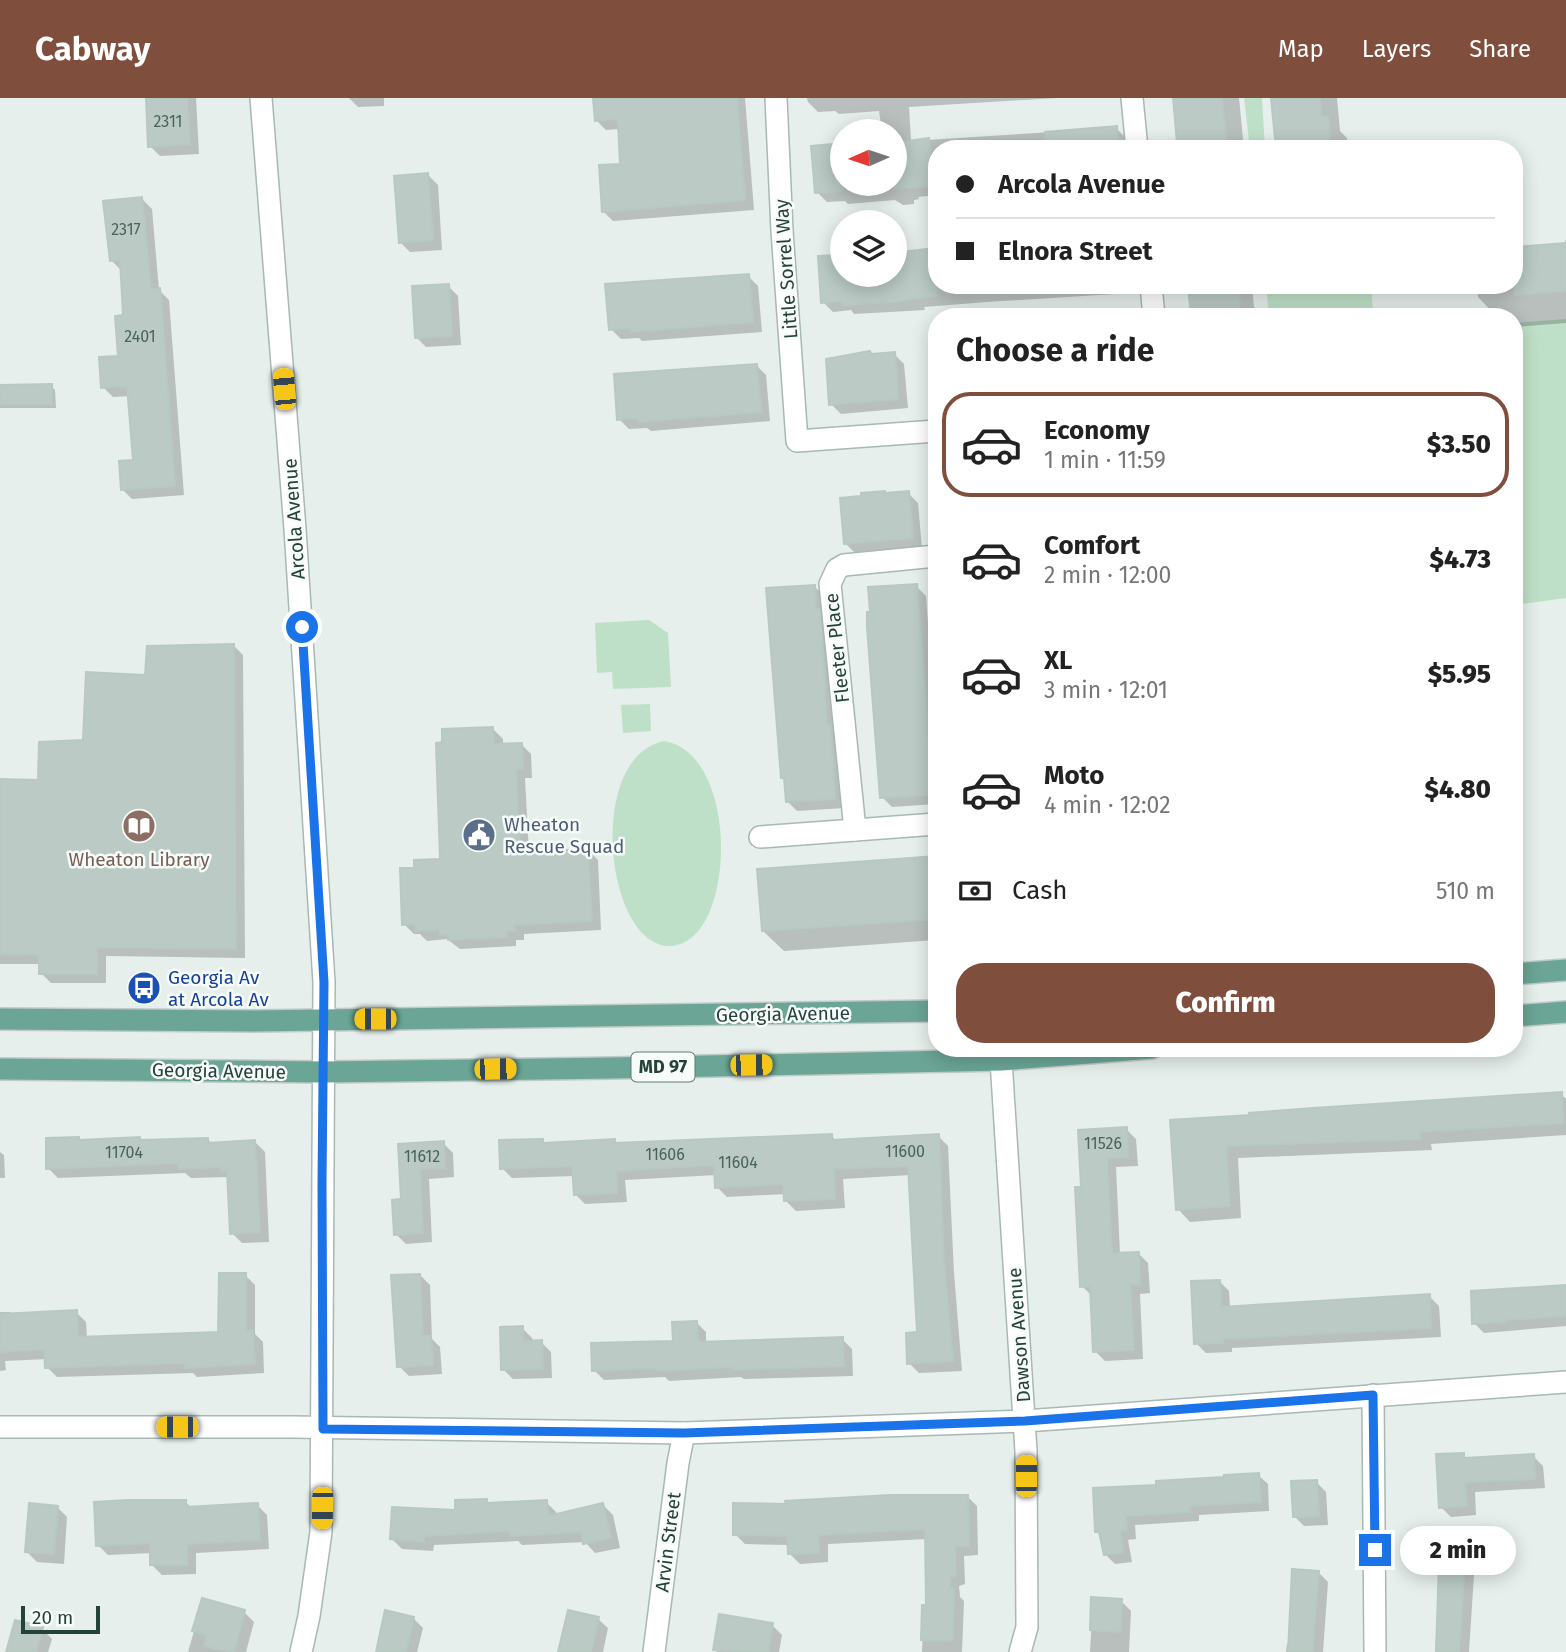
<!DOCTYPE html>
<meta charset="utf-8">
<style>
body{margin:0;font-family:"Fira Sans",sans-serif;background:#f6f6f6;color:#222;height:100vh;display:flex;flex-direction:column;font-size:26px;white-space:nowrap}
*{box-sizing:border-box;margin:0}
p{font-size:23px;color:#767676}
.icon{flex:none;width:38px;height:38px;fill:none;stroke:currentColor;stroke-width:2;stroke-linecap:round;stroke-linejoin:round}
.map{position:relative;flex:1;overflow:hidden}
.drawer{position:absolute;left:928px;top:210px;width:595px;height:749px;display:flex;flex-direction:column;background:#fff;border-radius:28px;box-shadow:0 4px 18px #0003}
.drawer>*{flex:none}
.banner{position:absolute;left:928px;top:42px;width:595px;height:154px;border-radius:28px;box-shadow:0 4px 18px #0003;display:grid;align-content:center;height:154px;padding:0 28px;background:#fff}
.needle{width:46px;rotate:267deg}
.fabs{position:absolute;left:830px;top:21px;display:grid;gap:14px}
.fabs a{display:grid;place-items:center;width:77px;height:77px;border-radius:50%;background:#fff;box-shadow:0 4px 18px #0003;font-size:35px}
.scale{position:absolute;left:21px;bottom:18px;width:79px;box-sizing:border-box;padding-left:7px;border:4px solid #24423a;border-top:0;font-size:19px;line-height:24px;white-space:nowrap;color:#24423a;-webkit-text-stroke:5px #f7fbf9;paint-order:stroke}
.end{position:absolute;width:32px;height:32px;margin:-16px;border:9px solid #1a73e8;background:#fff;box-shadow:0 0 0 4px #fff}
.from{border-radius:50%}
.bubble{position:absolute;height:49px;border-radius:24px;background:#fff;box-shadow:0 4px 18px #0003;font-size:23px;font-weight:800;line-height:49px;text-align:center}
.car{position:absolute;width:21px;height:42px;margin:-21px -10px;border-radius:9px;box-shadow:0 0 5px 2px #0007;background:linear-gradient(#f5c518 24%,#345 0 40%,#f5c518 0 76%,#345 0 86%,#f5c518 0)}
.banner b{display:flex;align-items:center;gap:24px;height:66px;font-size:26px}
.banner b+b{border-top:2px solid #e0e0e0}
.banner i{width:18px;height:18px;background:#222}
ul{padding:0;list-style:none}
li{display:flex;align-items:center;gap:21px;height:105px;margin:0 14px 10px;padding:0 14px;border:4px solid transparent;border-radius:28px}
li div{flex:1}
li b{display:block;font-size:26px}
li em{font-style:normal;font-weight:800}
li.active{border-color:#804e3d}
li>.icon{width:63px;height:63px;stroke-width:1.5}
h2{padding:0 28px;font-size:32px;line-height:84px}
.pay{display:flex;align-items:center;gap:18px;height:77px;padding:0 28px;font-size:26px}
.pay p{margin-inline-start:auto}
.primary-button{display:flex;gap:14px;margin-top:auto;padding:14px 28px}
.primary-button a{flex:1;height:80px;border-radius:28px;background:#804e3d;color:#fff;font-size:28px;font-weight:800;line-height:80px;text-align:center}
header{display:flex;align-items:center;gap:42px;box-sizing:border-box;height:98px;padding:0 35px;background:#804e3d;color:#fff}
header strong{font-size:33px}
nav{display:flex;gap:38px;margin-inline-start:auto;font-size:24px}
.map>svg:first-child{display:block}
</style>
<header>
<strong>Cabway</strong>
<nav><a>Map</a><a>Layers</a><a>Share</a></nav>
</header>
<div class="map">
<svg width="1566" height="1554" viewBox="0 0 1566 1554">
<rect width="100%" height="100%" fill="#e6efeb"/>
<g fill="#bfe0c8">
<polygon points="1244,0 1262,0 1265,51 1250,51"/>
<polygon points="1266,187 1371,187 1373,213 1419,210 1423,219 1269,219"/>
<polygon points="1566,221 1566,500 1514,507 1514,225"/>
<polygon points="649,522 668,535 671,589 613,591 612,574 597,575 595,525"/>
<polygon points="650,606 651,633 623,635 621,607"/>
<path d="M664,643C741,655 737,846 670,848C605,849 585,659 664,643Z"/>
</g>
<g fill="#0003">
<polygon points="147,0 196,0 199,56 160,58 150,48"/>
<polygon points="349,0 384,0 384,8 358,9"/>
<polygon points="595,0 745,0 754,112 613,123 603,113 622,68 620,31 606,32 596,22"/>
<polygon points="807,0 1057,0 909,9 911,43 1116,30 1126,40 1127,51 936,51 936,97 918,99 919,101 914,102 914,106 903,107 895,102 848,106 845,103 827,104 817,94 813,50 842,48 842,86 894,86 894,33 882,33 879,13 839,16 835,13 818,14 808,4"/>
<polygon points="1175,0 1239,0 1244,51 1180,51"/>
<polygon points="1273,0 1337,0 1340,33 1347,40 1348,51 1277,51"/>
<polygon points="428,77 438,87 442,152 410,154 400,144"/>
<polygon points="142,101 152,111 159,192 169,202 184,397 132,401 122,391 135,364 130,298 113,299 103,289 120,260 125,219 121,172 111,162"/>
<polygon points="1565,142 1566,142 1566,225 1514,229 1514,219 1497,219 1478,199 1477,187 1514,187 1514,151 1566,147"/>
<polygon points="936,152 936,187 1131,187 1131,195 987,204 924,209 925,212 854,216 851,212 833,214 823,204 819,160 842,158 842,177 894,177 894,155"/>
<polygon points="748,178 758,188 762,234 642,243 639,240 621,241 611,231"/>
<polygon points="1192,187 1252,187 1254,209 1258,212 1259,219 1194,219"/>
<polygon points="1304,187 1348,187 1307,190"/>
<polygon points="448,188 458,198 461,247 426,249 416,239"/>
<polygon points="894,256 904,266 908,310 841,316 831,306 872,257"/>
<polygon points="756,267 766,277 770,323 651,333 647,330 629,331 619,321"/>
<polygon points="51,288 55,292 56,310 0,310 0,289"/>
<polygon points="908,395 918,405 922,450 855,455 845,445"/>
<polygon points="814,488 824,498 844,710 797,713 787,703"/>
<polygon points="916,488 926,498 936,634 936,706 892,709 882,699"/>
<polygon points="233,547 243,557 245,860 106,858 106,885 51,885 41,875 41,866 0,866 0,683 40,684 85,644 146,579"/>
<polygon points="493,631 503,641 503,647 521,646 531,656 532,680 525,680 529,756 588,752 598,762 601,832 524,836 524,842 516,842 516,848 460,851 447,841 427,843 420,836 414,836 404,826 416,771 442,763"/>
<polygon points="936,760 936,842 784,853 763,833 759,773"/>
<polygon points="1561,996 1566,1001 1566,1037 1431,1046 1432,1052 1238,1060 1241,1120 1190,1124 1178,1111 1172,1024"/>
<polygon points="1126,1031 1136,1041 1138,1068 1116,1069 1120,1156 1138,1155 1148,1165 1150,1195 1140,1196 1143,1261 1105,1263 1095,1253 1092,1198 1082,1188 1083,1090"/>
<polygon points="831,1037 837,1044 938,1038 948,1048 954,1175 962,1273 919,1275 909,1265 919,1236 910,1077 843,1081 845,1110 796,1113 786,1103 786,1096 727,1099 717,1089 716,1077 625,1082 627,1104 585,1106 575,1096 574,1078 512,1080 502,1070 542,1043 546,1047 614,1043 618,1047"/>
<polygon points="79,1041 82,1044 140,1041 143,1044 208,1041 212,1046 255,1044 265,1054 269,1144 242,1145 232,1135 229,1079 191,1080 185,1075 58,1080 48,1070"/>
<polygon points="443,1045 453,1055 454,1079 429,1081 432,1144 406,1146 396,1136 403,1103 400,1047"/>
<polygon points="0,1054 4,1057 5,1080 0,1080"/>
<polygon points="245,1177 255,1187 255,1236 263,1244 264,1275 197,1279 193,1275 57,1279 47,1269 47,1261 5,1263 6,1272 0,1273 0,1214 10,1214 13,1217 76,1214 86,1224 87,1241 220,1236"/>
<polygon points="420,1177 430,1187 432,1241 440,1249 442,1276 409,1278 399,1268"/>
<polygon points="1219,1183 1229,1193 1230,1210 1429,1198 1439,1208 1441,1239 1232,1250 1232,1254 1206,1255 1196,1245"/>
<polygon points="1566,1189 1566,1228 1484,1235 1474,1225"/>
<polygon points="696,1224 706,1234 706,1246 842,1241 852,1251 853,1278 744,1281 741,1279 669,1283 665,1279 604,1282 594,1272 675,1245"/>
<polygon points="522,1230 532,1240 533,1244 541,1244 551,1254 552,1280 513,1281 503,1271"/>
<polygon points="1463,1357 1468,1361 1533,1358 1543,1368 1545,1390 1475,1394 1476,1417 1451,1419 1441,1409"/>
<polygon points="1258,1377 1268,1386 1269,1413 1199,1417 1199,1423 1135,1427 1136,1441 1128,1442 1132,1464 1115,1466 1105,1456 1102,1439 1097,1433 1158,1388"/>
<polygon points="1316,1384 1326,1394 1328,1427 1304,1428 1294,1418"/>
<polygon points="967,1398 977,1408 978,1457 964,1458 965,1486 959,1488 960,1499 964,1503 962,1554 922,1554 924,1509 928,1509 927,1441 828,1446 828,1464 800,1466 790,1456 789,1447 745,1446 735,1436 787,1407"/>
<polygon points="486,1402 490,1407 546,1404 556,1414 556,1418 603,1407 613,1417 620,1450 595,1455 585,1444 522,1447 518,1443 434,1447 433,1453 402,1451 392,1441"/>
<polygon points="185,1403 192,1411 257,1407 267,1417 269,1451 196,1455 196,1476 162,1477 152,1467 152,1455 108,1457 98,1447"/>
<polygon points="57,1409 67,1419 64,1466 37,1464 27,1454"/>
<polygon points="1464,1467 1474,1477 1469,1554 1435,1554 1436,1537 1438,1537"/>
<polygon points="1318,1474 1328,1484 1323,1554 1286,1554 1287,1546 1290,1546"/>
<polygon points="1093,1501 1121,1503 1131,1513 1129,1554 1090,1554"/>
<polygon points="203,1502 244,1514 254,1524 246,1554 188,1554"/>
<polygon points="413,1520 423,1530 417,1554 377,1554"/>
<polygon points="598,1521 608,1530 603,1554 559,1554"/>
<polygon points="772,1527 782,1537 779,1554 717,1554 715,1551"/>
<polygon points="42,1531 52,1541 48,1554 8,1554"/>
</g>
<g fill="#bbcac4" stroke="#b8c9c2" stroke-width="2">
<polygon points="146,0 187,0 190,46 148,49"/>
<polygon points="593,0 737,0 745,102 602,114 599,67 620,66 618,25 616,21 595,23"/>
<polygon points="1173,0 1222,0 1227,51 1180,51 1179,45 1177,45"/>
<polygon points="1271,0 1320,0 1321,19 1328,19 1331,51 1276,51"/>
<polygon points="1117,28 1118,51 1045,51 1045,34"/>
<polygon points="929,40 933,88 894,91 894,45"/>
<polygon points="832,46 832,49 842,48 842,93 815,95 811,48"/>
<polygon points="428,75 433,142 399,145 394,78"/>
<polygon points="142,99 151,191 160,190 175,388 121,392 119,363 133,362 127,288 101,290 99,259 118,258 115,218 123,217 120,162 110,163 103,103"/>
<polygon points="1566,145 1566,193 1514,197 1514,149"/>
<polygon points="936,150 936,198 891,204 843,207 842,203 821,205 818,158 839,157 842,159 842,177 894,177 894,155"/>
<polygon points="749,176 753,224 631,234 630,230 609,232 605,186"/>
<polygon points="449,186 452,238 415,240 412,188"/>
<polygon points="1188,187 1236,187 1236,191 1239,191 1240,219 1191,219"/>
<polygon points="870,253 871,256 895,254 898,301 829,307 826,261"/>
<polygon points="757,266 761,314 639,324 638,320 617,322 614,276"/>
<polygon points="52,286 52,306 0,306 0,287"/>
<polygon points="885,393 885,395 909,393 913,440 844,446 840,400 861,398 861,395"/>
<polygon points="917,486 929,648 929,697 880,700 867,529 867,514 870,514 868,489"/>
<polygon points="815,487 816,512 819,511 821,527 827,628 830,628 835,701 786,704 784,680 781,680 766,490"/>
<polygon points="234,546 236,851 97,849 97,876 39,876 39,857 0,856 0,681 38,682 39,644 83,642 86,574 145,577 147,548"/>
<polygon points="493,629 494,646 522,645 523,671 516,671 520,754 588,751 592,823 514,827 515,833 506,833 507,839 448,842 448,836 440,837 440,832 416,833 415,826 402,827 400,770 414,770 414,762 440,761 436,645 442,644 442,631"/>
<polygon points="936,758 936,821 762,833 757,771"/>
<polygon points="1562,994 1563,1025 1420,1034 1420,1041 1226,1048 1230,1108 1176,1112 1170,1022 1250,1017 1249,1015 1313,1010"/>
<polygon points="1127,1029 1128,1059 1107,1060 1112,1155 1139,1154 1140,1186 1130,1186 1134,1252 1093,1254 1090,1188 1080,1189 1075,1089 1081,1089 1078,1032"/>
<polygon points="832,1036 832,1042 939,1036 944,1164 953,1263 907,1266 906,1235 917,1234 908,1068 834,1071 835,1101 784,1103 783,1086 715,1090 714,1067 616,1073 617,1095 574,1097 572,1068 500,1071 499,1042 543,1041 543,1045 615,1041 615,1045"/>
<polygon points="79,1039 79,1042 140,1039 140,1042 208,1040 208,1045 255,1042 260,1134 230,1136 227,1073 221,1073 220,1069 179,1071 179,1065 46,1071 46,1040"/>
<polygon points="444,1043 445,1070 420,1071 423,1135 394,1137 392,1102 401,1101 398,1046"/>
<polygon points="219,1175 246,1175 246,1233 253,1232 255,1266 185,1270 185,1265 45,1270 44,1251 0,1254 0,1216 77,1212 78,1239 218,1234"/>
<polygon points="420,1176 423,1238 431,1238 433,1267 397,1269 391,1177"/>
<polygon points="1220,1182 1221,1209 1430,1196 1431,1230 1223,1241 1223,1245 1194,1246 1191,1183"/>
<polygon points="1566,1187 1566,1218 1505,1222 1505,1224 1472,1226 1471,1193"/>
<polygon points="697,1223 698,1244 843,1239 844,1268 732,1272 732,1269 657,1273 657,1270 592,1273 591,1245 673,1243 672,1224"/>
<polygon points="523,1228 523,1243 542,1242 543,1271 501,1272 500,1229"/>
<polygon points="1464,1355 1464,1360 1534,1356 1535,1381 1465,1384 1467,1408 1439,1410 1436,1356"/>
<polygon points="1259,1375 1261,1404 1190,1408 1190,1414 1126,1418 1127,1432 1120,1433 1123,1454 1104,1457 1099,1434 1095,1434 1093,1390 1156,1387 1156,1383 1224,1379 1224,1377"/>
<polygon points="1317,1382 1319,1418 1293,1419 1291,1383"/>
<polygon points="890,1397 968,1397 969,1448 955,1448 956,1475 955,1478 950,1479 950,1491 954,1491 952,1543 921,1542 922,1507 926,1507 925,1431 818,1437 819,1455 788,1456 787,1438 733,1437 733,1405 786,1406 785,1403"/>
<polygon points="487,1401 487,1405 547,1402 548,1418 603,1405 611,1440 583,1446 581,1434 511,1438 510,1433 424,1438 424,1444 390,1441 392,1409 455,1412 455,1402"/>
<polygon points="128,1402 186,1402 186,1409 258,1405 260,1442 187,1446 187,1467 150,1467 150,1445 96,1448 94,1404"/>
<polygon points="29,1405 58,1408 54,1456 25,1454"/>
<polygon points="1439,1464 1465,1465 1459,1554 1436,1554"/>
<polygon points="1292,1471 1319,1473 1312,1554 1288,1554"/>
<polygon points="1091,1499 1122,1501 1120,1534 1090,1532"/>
<polygon points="202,1500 245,1512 234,1554 204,1548 207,1537 192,1533"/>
<polygon points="385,1512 414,1519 406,1554 376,1554"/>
<polygon points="568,1512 599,1519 591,1554 558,1554"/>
<polygon points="719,1516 773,1525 768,1554 713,1552"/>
<polygon points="15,1522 43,1529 36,1554 6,1554"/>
</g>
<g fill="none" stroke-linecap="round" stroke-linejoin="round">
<defs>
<g id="minor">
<polyline points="776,0 782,133 797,343 936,333"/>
<polyline points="1132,0 1137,51"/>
<polyline points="1151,187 1154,219"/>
<polyline points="855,732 830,486 837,471 844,467 936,458"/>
<polyline points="760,739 936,726"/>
<polyline points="1001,962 1026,1353 1027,1529 1020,1554"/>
<polyline points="1373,1297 1375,1554"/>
<polyline points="0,1329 293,1329 684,1335 1025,1323 1566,1284"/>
<polyline points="654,1554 678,1365 684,1335"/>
</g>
<polyline id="tertiary" points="261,0 295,431 324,884 321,1434 309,1518 301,1554"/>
<g id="primary">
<polyline points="1514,876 1566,872"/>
<polyline points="1514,918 1566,914"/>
<polyline points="0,921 254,923 936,913"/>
<polyline points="0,971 324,974 612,970 1001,962 1152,950"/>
</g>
</defs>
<use href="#minor" stroke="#a8b8b2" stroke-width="24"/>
<use href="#tertiary" stroke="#a8b8b2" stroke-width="24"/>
<use href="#primary" stroke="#c2cac8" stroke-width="24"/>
<use href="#minor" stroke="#fff" stroke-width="21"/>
<use href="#tertiary" stroke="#fff" stroke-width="21"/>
<use href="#primary" stroke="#6aa596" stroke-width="21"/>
</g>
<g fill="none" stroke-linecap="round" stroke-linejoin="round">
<polyline stroke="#1a73e8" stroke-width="9" points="302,529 324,884 322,1084 323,1331 684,1335 1025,1323 1373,1297 1375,1452"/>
</g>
<defs>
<symbol id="library-disc" viewBox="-11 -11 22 22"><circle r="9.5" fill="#8d6e63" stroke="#f7fbf9"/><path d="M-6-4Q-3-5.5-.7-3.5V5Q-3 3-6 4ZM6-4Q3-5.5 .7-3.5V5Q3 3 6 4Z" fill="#fff"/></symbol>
<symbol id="civic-disc" viewBox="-11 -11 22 22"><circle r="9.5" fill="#5c6f8a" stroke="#f7fbf9"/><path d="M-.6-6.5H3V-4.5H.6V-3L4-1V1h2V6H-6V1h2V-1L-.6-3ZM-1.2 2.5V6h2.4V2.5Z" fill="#fff"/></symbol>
<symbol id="bus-disc" viewBox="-11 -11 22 22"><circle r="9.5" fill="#1a4fb4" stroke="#f7fbf9"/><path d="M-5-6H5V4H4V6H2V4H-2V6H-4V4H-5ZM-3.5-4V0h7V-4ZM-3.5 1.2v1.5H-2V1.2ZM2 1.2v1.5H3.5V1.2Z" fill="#fff"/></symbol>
</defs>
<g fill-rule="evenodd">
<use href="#library-disc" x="120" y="709" width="38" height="38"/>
<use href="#civic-disc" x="460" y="718" width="38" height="38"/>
<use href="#bus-disc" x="125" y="871" width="38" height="38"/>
</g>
<g text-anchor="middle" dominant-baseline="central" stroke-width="5" stroke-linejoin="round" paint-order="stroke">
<g font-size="16" fill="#4a645c">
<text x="168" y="23">2311</text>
<text x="126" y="131">2317</text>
<text x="140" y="238">2401</text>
<text x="1103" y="1045">11526</text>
<text x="905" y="1053">11600</text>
<text x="124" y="1054">11704</text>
<text x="665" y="1056">11606</text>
<text x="422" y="1058">11612</text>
<text x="738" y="1064">11604</text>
</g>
<rect fill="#f7fbf9" stroke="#637a73" stroke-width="2" x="631.5" y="954.5" width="63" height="29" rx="5"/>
<g font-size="18" font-weight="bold" fill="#24423a">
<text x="663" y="969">MD 97</text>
</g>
<g font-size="19" fill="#24423a" stroke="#f7fbf9">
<text transform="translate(786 171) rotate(-94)">Little Sorrel Way</text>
<text transform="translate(294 421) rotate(-94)">Arcola Avenue</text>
<text transform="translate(837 550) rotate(-96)">Fleeter Place</text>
<text transform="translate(783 916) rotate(-1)">Georgia Avenue</text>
<text transform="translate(219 973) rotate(1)">Georgia Avenue</text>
<text transform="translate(1019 1237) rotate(-94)">Dawson Avenue</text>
<text transform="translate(668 1444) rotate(-83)">Arvin Street</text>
</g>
<g font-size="19" fill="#4e5e75" stroke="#f7fbf9" text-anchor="start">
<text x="504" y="726">Wheaton<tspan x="504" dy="22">Rescue Squad</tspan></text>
</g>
<g font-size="19" fill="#785e54" stroke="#f7fbf9">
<text x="139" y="761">Wheaton Library</text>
</g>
<g font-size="19" fill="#164399" stroke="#f7fbf9" text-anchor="start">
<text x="168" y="879">Georgia Av<tspan x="168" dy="22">at Arcola Av</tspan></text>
</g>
</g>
</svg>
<div class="fabs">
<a><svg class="needle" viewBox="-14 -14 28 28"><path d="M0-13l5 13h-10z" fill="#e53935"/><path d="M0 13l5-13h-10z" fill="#767676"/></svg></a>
<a><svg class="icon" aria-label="layers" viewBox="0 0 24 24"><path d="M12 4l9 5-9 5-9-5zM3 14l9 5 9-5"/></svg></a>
</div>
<div class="scale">20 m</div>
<i class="end from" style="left:302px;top:529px"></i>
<i class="end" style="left:1375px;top:1452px"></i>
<div class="bubble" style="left:1400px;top:1428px;width:116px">2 min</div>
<i class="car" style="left:284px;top:291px;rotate:355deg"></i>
<i class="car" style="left:375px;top:921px;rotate:270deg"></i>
<i class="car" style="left:751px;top:967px;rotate:89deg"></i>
<i class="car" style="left:495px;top:971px;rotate:89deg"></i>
<i class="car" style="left:177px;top:1329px;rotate:270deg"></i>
<i class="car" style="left:1026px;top:1378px;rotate:0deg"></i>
<i class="car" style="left:322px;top:1410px;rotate:181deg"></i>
<div class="banner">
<b><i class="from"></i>Arcola Avenue</b>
<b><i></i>Elnora Street</b>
</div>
<section class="drawer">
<h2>Choose a ride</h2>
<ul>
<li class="active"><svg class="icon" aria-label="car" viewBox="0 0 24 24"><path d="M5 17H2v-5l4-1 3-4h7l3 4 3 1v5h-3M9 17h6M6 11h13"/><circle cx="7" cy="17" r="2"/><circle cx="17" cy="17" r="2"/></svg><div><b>Economy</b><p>1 min · 11:59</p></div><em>$3.50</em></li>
<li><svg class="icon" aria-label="car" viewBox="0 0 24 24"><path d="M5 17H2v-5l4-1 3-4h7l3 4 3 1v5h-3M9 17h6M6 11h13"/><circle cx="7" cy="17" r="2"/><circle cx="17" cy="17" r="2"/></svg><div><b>Comfort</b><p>2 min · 12:00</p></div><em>$4.73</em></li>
<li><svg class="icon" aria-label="car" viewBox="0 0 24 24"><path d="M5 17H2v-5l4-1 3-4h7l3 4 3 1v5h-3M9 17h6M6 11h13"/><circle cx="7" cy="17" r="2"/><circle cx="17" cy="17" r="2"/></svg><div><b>XL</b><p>3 min · 12:01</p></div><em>$5.95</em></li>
<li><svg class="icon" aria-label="car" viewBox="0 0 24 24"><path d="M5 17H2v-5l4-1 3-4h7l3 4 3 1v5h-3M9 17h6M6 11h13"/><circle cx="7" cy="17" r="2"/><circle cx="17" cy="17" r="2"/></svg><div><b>Moto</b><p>4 min · 12:02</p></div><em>$4.80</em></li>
</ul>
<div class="pay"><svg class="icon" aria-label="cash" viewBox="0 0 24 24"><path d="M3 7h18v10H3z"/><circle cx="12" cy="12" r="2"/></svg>Cash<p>510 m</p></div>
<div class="primary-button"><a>Confirm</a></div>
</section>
</div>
